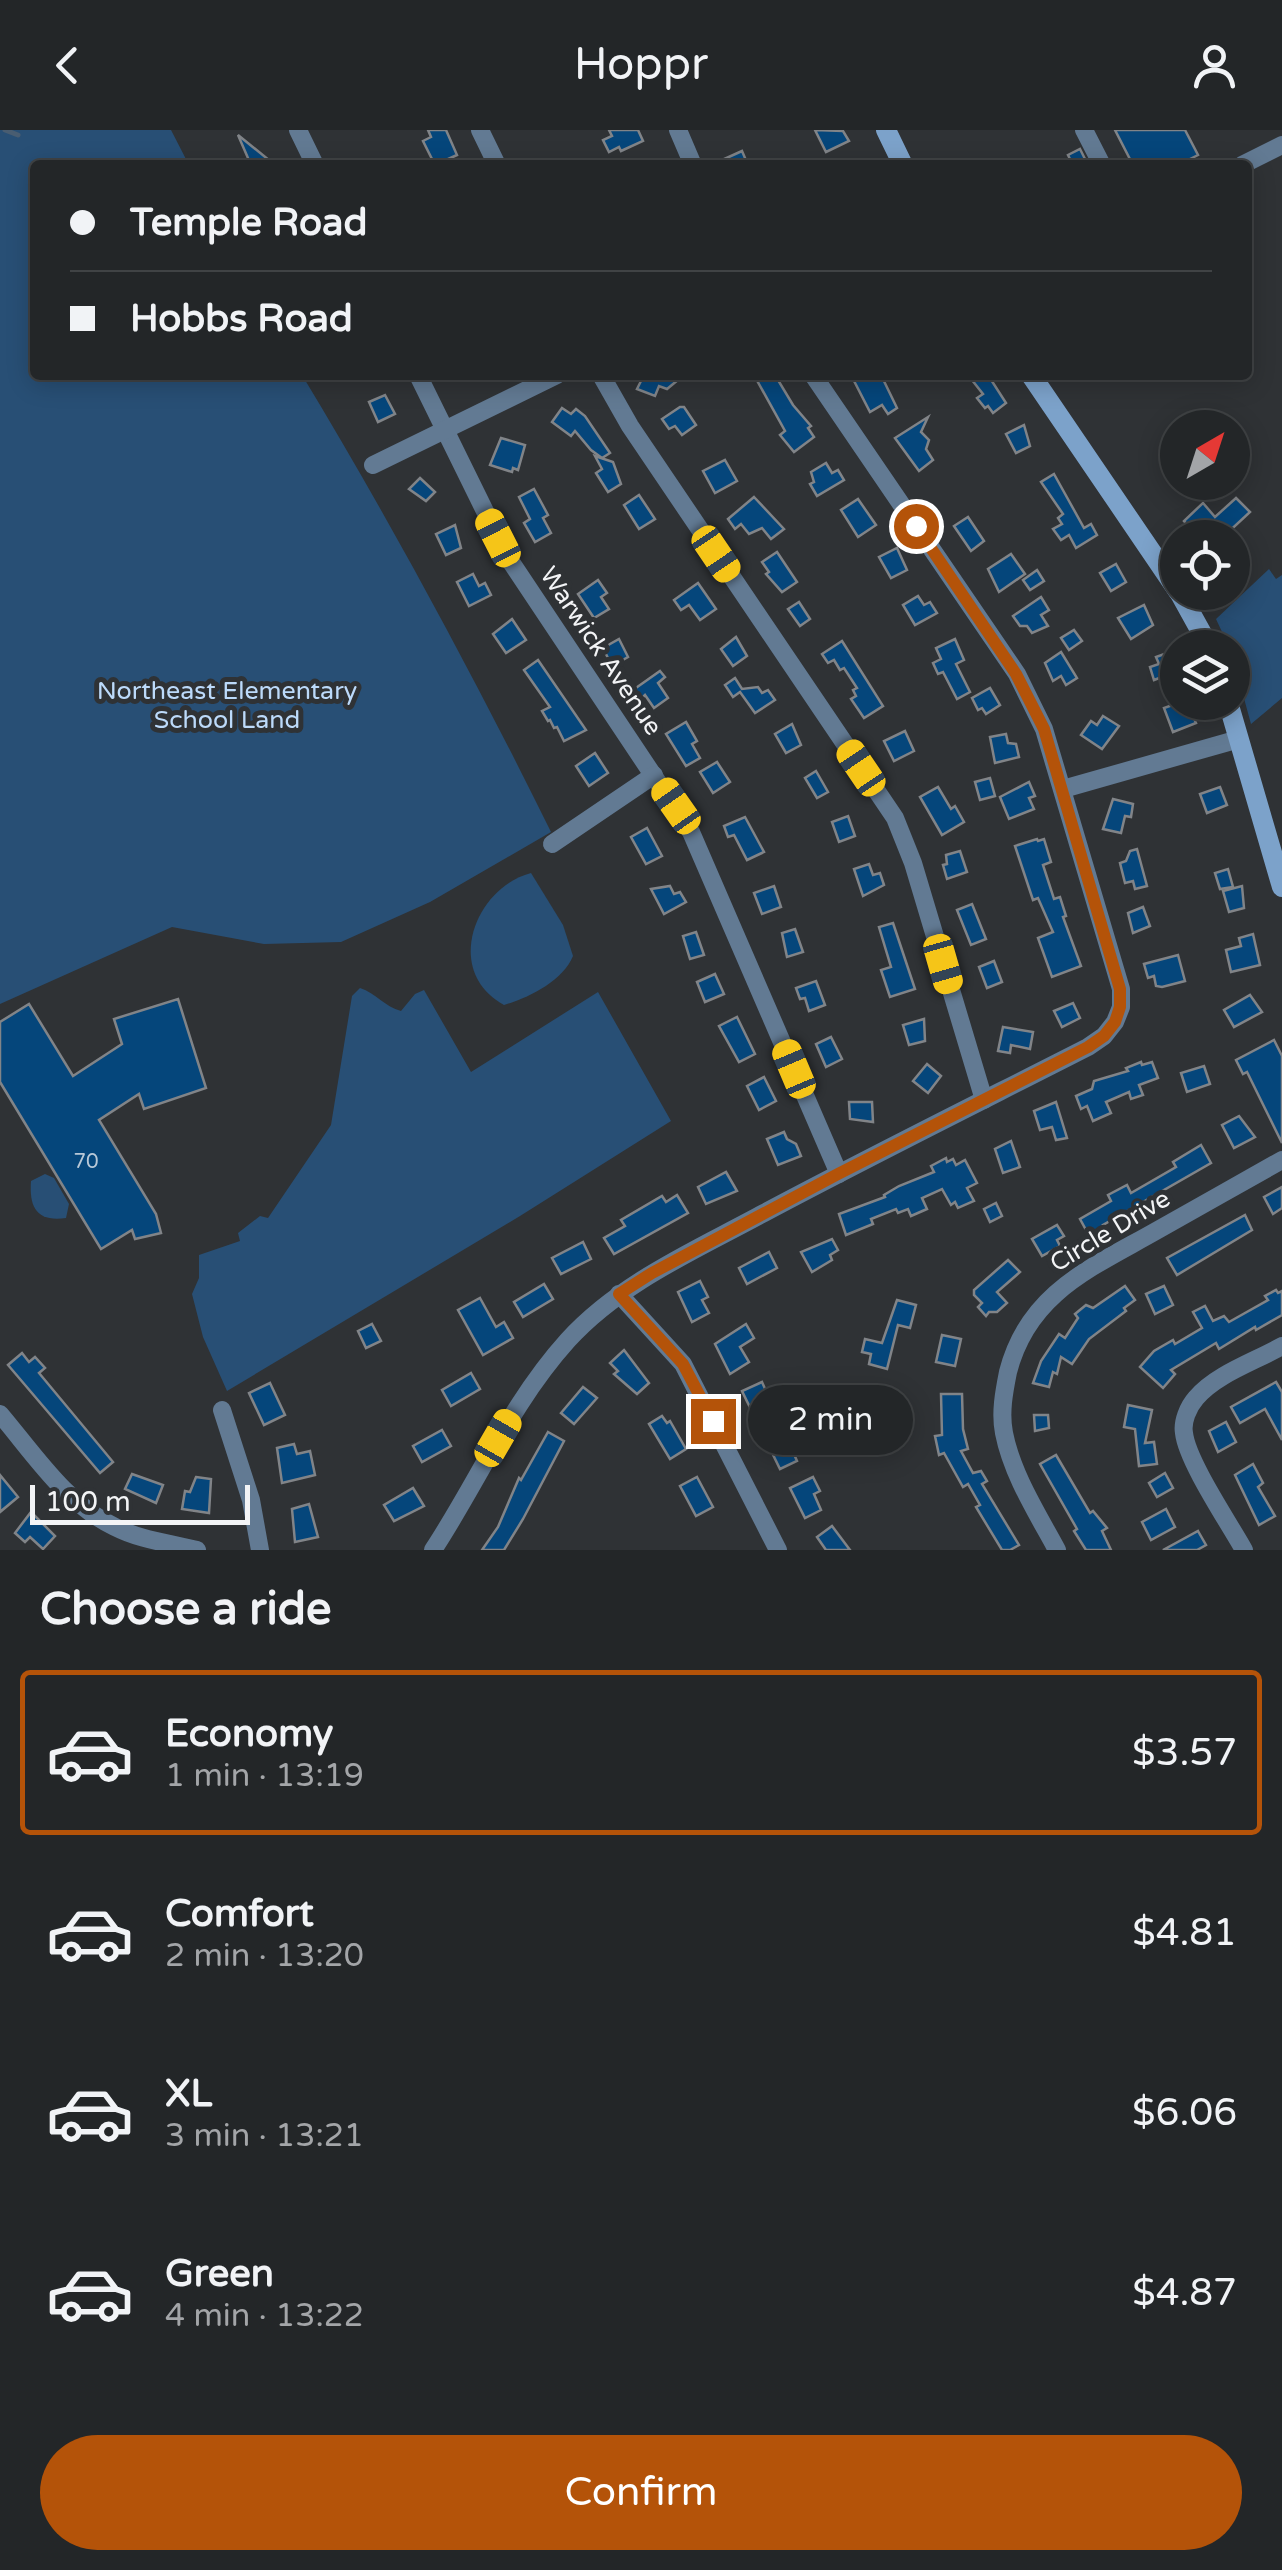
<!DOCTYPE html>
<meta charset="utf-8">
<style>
body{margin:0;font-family:"Varela Round",sans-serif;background:#2f3234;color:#f1f3f6;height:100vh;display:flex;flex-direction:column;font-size:38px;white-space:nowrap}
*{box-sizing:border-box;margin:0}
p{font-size:32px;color:#a3a5a8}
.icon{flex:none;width:55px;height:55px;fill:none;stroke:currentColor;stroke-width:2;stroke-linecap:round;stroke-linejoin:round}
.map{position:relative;height:1420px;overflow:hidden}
.side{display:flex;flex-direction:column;background:#232628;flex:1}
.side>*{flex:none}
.top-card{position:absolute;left:30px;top:30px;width:1222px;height:220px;border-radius:10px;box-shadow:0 5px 25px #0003,0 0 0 2px #404345;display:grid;align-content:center;height:220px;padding:0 40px;background:#232628}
.needle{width:65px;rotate:39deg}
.tools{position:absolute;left:1160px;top:280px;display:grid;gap:20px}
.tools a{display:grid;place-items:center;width:90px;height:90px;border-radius:50%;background:#232628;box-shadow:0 5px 25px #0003,0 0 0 2px #404345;font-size:50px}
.scale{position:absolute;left:30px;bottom:25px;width:220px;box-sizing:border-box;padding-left:10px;border:5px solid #f3f4f6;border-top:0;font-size:28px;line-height:35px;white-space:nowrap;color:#f3f4f6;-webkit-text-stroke:8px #2f3235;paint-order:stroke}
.end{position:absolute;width:45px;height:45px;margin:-22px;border:12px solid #b45309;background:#fff;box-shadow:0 0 0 5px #fff}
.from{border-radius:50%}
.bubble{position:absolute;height:70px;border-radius:35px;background:#232628;box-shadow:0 5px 25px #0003,0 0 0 2px #404345;font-size:32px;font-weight:600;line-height:70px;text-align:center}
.car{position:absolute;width:30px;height:60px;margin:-30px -15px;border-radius:12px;box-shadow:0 0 8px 2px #0007;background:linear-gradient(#f5c518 24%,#345 0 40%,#f5c518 0 76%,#345 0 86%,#f5c518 0)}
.top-card b{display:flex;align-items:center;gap:35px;height:95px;font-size:38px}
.top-card b+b{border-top:2px solid #404345}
.top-card i{width:25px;height:25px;background:#f1f3f6}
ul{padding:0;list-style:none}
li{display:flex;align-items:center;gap:30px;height:165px;margin:0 20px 15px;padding:0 20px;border:5px solid transparent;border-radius:10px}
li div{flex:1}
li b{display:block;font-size:38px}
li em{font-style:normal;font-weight:600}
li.on{border-color:#b45309}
li>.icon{width:90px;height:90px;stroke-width:1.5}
h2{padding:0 40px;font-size:45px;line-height:120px}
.button{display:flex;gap:20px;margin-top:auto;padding:20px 40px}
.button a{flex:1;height:115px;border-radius:60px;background:#b45309;color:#fff;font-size:40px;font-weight:600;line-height:115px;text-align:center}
header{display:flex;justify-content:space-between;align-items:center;height:130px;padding:0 40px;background:#232628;font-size:45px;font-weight:600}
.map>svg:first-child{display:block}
</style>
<header><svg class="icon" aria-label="back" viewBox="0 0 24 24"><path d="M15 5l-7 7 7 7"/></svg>Hoppr<svg class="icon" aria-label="person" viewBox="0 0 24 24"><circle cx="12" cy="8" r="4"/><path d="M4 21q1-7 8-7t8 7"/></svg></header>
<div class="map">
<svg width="1282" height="1420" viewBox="0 0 1282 1420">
<rect width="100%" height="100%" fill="#2f3235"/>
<g fill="#284f75">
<path d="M0,0H171L189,35H35V245H302C392,394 474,546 551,702L430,772L341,812L264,814L172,797L0,874Z"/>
<polygon points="1269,439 1276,449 1282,445 1282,568 1251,594 1233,528 1232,518 1229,517 1216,489"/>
<path d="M531,743L563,795L573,826C563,851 528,868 504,875C443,842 474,758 531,743Z"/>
<path d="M360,858C376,863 385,877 401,881L415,864L424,860L471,942L598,862L671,991L520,1086L227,1261L203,1207L192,1164L199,1148V1125L240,1111L238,1103L260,1086L268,1088L331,995L352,866Z"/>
<path d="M45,1044L54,1048L69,1074L66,1088C37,1092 29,1078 31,1051Z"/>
</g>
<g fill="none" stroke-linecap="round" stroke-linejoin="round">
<polyline stroke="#495d71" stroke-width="5" points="5,0 18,5"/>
</g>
<g fill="#05467b" stroke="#818488" stroke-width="2.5">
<polygon points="428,0 446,0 457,25 435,35 423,11 431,7"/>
<polygon points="609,0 638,0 643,11 621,21 619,17 609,22 603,10 612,6"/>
<polygon points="815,0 843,1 849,11 826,22"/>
<polygon points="1115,0 1185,0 1198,25 1178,35 1133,35"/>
<polygon points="238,5 275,35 251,35"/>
<polygon points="1080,19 1088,35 1073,35 1068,25"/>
<polygon points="742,21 748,35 711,35"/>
<polygon points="632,245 684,245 667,259 659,256 655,266 637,259 642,249"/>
<polygon points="754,245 775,245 793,275 811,296 808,298 814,307 794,322 780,305 785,301"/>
<polygon points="851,245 881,245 897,278 888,284 882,275 870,282"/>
<polygon points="968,245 988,245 1006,273 993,283 988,276 985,278 977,268 983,264"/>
<polygon points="385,265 395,284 378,292 369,272"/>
<polygon points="680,277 684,277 696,295 682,305 675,296 669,299 662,289"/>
<polygon points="562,278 571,284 576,279 585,286 610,323 602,328 591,320 575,301 571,306 552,292"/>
<polygon points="928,287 921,302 929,310 926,319 933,330 919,341 895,308"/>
<polygon points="1024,295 1030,316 1016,323 1006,304"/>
<polygon points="501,308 525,315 518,340 513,338 512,342 490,335"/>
<polygon points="595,326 613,332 621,354 608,362 596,343 602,339"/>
<polygon points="725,330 737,351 715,363 703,341"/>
<polygon points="826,333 832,343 838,340 844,350 817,366 810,354 814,352 811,342"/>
<polygon points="1054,344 1084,398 1091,394 1097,405 1076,418 1069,405 1061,410 1053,399 1062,394 1058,388 1063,384 1041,352"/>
<polygon points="420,348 435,362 426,371 409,359"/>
<polygon points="534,359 548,385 543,388 551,403 535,412 524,393 530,389 519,367"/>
<polygon points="639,365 655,389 639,399 624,375"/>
<polygon points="754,367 784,399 771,409 762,398 749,404 741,394 735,399 728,389"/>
<polygon points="1236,368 1250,382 1222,408 1199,408 1184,391 1203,373 1215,387"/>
<polygon points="858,369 876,395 858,407 841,380"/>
<polygon points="968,387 984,411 971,421 954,396"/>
<polygon points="455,395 461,418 446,425 436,404"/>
<polygon points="897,418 907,440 891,448 879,427"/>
<polygon points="777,422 797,452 782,462 766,444 769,442 762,432"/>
<polygon points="1011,424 1025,444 999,462 988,439"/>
<polygon points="1116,434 1126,452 1111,461 1100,443"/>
<polygon points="1037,440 1044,451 1030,460 1023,450"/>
<polygon points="473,444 479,456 485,453 491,465 469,476 457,452"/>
<polygon points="598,450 607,463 601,467 609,479 594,488 578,464"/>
<polygon points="698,453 716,479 700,490 689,475 681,480 674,470"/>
<polygon points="918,466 924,475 930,472 937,483 915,495 903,475"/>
<polygon points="1041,467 1049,480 1041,485 1048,496 1032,503 1027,496 1020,496 1013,486"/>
<polygon points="799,472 810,489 800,496 788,479"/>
<polygon points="1144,475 1153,495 1131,509 1118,488"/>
<polygon points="512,489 526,510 506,523 493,504"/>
<polygon points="1074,500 1082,511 1069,520 1061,508"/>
<polygon points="736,507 747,526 733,536 721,519"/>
<polygon points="619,509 628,527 612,536 603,518"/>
<polygon points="955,509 964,530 956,534 970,562 957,569 943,542 938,544 933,533 941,529 936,518"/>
<polygon points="842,511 883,576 864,588 851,569 856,566 853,560 857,558 844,538 840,540 834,530 828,533 822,524"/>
<polygon points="1173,521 1178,541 1154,550 1150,537 1159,534 1156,527"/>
<polygon points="1061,522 1077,548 1066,555 1061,546 1053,551 1045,533"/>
<polygon points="538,530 586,600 564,611 557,597 554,598 550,590 548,591 542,581 550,577 524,540"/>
<polygon points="660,541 665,547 658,553 668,568 654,578 645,565 640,570 633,560"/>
<polygon points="735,548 742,559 758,557 762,563 768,560 775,570 755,583 740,562 733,567 725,555"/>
<polygon points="990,558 1000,575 986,584 982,578 978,580 972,568"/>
<polygon points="1181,572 1187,583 1191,581 1196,593 1173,602 1164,578"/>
<polygon points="1103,586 1119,596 1102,619 1081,605 1091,591 1097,595"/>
<polygon points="686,592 697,611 692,614 700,628 686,636 666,604"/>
<polygon points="792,594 801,615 786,623 775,604"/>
<polygon points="905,601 914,621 894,631 884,611"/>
<polygon points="1006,604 1008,613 1016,614 1019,627 995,633 990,607"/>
<polygon points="595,623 608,643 589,656 576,636"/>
<polygon points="717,632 730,652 713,663 700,642"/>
<polygon points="816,641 828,662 817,668 805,648"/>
<polygon points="990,648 995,666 980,670 975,652"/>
<polygon points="1029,652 1035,666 1029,668 1034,679 1009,689 1000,667"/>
<polygon points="938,657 951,679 955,676 964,692 942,705 920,667"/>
<polygon points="1220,657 1227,675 1207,683 1200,664"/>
<polygon points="1113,669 1133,674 1131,687 1125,686 1121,703 1103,699"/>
<polygon points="848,686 855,706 839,712 832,692"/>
<polygon points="745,687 764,722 747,730 734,705 728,707 724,696"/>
<polygon points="647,698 662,726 646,734 631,707"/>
<polygon points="1037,709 1038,711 1044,709 1051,732 1043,735 1054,769 1060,767 1066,786 1063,787 1081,836 1052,847 1038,808 1053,802 1038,768 1033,770 1015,716"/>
<polygon points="1137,719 1147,756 1135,759 1133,751 1125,753 1120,733 1126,731 1130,721"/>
<polygon points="960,721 967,742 947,749 943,735 947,734 946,725"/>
<polygon points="869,734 873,745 880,743 884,755 863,766 854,739"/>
<polygon points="1228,739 1233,757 1220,759 1215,743"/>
<polygon points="670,756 674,764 680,762 686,772 664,784 651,759"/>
<polygon points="774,756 781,777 762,784 754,763"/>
<polygon points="1242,756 1244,778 1229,782 1223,761"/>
<polygon points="972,774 986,809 971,815 957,780"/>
<polygon points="1143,777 1150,796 1133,803 1128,783"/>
<polygon points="893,793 915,859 890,867 881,840 891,837 879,797"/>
<polygon points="795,799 803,822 787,827 782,803"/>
<polygon points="696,802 704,825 690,829 683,806"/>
<polygon points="1253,804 1260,835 1231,842 1226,820 1241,816 1239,808"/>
<polygon points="1178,825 1185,851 1162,857 1156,856 1154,846 1148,848 1144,834"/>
<polygon points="994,831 1002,852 987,858 979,837"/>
<polygon points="715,844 724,864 705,872 697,852"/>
<polygon points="816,851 825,875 809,881 805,868 800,869 796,858"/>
<polygon points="1250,865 1262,882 1234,897 1224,880"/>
<polygon points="178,869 206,958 144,979 139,964 99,990 156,1084 161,1103 135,1109 132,1100 101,1119 0,952 0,892 29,874 73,946 122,914 114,889"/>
<polygon points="1073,873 1080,888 1062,897 1054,881"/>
<polygon points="737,887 755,924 739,932 719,896"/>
<polygon points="924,889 925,911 909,915 903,895"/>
<polygon points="1003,897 1033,902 1030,919 1011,915 1010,923 998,921"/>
<polygon points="831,907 842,929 826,937 816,914"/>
<polygon points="1274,910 1282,926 1282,1013 1247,942 1243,944 1236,930"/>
<polygon points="1141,932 1142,935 1152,932 1158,948 1139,955 1143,965 1131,969 1129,962 1106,972 1111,983 1093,991 1087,976 1081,979 1076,966 1092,959 1094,951 1128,941 1126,938"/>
<polygon points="927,934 941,946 928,963 913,951"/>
<polygon points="1204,936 1210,954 1187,962 1181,943"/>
<polygon points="764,947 776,971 759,980 747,956"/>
<polygon points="849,972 872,972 873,992 850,989"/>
<polygon points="1056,972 1067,1008 1056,1010 1052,997 1040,1000 1034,981"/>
<polygon points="1239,986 1255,1007 1234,1018 1222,995"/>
<polygon points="784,1002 787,1009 796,1014 801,1026 778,1035 767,1009"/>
<polygon points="1011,1011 1020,1037 1003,1043 995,1019"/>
<polygon points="1201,1015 1211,1033 1103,1095 1106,1100 1091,1109 1080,1089 1111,1071 1108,1065 1127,1055 1131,1063 1176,1037 1173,1032"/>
<polygon points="946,1028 947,1032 953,1029 956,1035 965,1030 977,1053 967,1058 974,1071 958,1078 955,1072 951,1075 942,1059 922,1068 927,1079 911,1086 908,1079 898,1083 896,1079 871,1089 873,1094 846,1105 839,1084 885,1067 884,1065 899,1056 934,1042 931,1036"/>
<polygon points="726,1042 737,1061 706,1074 698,1057"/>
<polygon points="1282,1057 1282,1078 1273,1084 1264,1067"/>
<polygon points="677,1065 688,1083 614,1124 604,1108 625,1096 621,1090 662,1066 666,1072"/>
<polygon points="996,1073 1002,1086 990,1092 984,1079"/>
<polygon points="1245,1085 1252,1100 1177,1145 1167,1128"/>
<polygon points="1057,1095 1064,1106 1057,1110 1060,1116 1042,1126 1032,1109"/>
<polygon points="832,1109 838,1120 830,1125 832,1130 812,1142 801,1122"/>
<polygon points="583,1112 591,1129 561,1144 552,1128"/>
<polygon points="769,1122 777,1138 747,1154 739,1138"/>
<polygon points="1008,1130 1020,1142 997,1162 1007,1173 997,1182 989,1182 986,1186 978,1177 982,1173 974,1165 974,1160"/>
<polygon points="700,1151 708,1167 702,1170 709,1183 692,1192 678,1162"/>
<polygon points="544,1154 553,1169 523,1187 514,1172"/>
<polygon points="1125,1156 1135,1170 1124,1178 1126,1181 1089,1209 1072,1234 1061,1227 1057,1244 1053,1242 1049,1257 1033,1253 1041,1231 1059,1204 1065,1208 1078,1188 1075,1184 1086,1175 1093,1178"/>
<polygon points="1164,1156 1173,1175 1155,1184 1146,1164"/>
<polygon points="1276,1160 1278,1163 1282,1161 1282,1185 1256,1200 1255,1197 1219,1219 1216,1213 1171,1240 1175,1244 1163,1258 1140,1237 1154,1221 1173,1210 1175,1214 1202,1198 1193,1182 1205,1176 1213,1191 1224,1186 1229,1192 1268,1170 1265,1166"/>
<polygon points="480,1168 496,1197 504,1192 513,1208 483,1225 458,1180"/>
<polygon points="897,1170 916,1175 910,1198 898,1195 887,1239 869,1234 871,1224 862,1222 865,1209 882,1213"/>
<polygon points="372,1194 381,1211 366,1218 358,1201"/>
<polygon points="746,1194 754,1208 740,1217 749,1232 730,1244 715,1214"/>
<polygon points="942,1205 961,1209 955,1236 936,1232"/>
<polygon points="624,1220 649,1253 637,1264 614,1244 618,1241 610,1233"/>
<polygon points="22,1223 29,1232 35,1227 45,1238 39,1243 113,1332 100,1343 8,1235"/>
<polygon points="471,1243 480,1259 451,1276 442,1260"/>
<polygon points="762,1252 797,1331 780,1339 742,1261"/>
<polygon points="1276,1252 1282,1262 1282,1310 1265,1279 1240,1293 1231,1277"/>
<polygon points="270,1253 285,1285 264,1295 249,1263"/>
<polygon points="583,1257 597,1268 574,1294 561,1283"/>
<polygon points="941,1264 962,1264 963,1299 968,1319 961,1321 973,1343 981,1341 987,1351 982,1354 1019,1415 1010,1420 1002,1420 976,1377 980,1375 968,1354 963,1357 944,1323 939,1325 935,1306 942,1305"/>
<polygon points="1128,1275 1152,1280 1145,1313 1154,1312 1157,1334 1139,1336 1135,1299 1124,1297"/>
<polygon points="1034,1285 1048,1285 1049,1298 1035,1301"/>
<polygon points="662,1286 667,1293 670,1291 686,1319 670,1329 649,1294"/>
<polygon points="1226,1292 1236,1312 1218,1322 1209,1301"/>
<polygon points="442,1300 451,1316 422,1332 413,1316"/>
<polygon points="548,1302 564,1311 523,1389 504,1420 482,1420 498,1397 519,1348 521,1350"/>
<polygon points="294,1314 297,1324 310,1321 315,1345 282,1353 277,1318"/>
<polygon points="1056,1325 1090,1383 1093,1381 1107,1398 1102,1401 1111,1420 1086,1420 1074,1401 1077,1399 1040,1334"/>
<polygon points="1253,1334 1263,1353 1258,1357 1275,1386 1259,1395 1235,1345"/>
<polygon points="1165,1343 1173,1358 1157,1367 1149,1353"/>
<polygon points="132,1344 163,1355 156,1373 125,1359"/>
<polygon points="0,1345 18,1367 0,1382"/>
<polygon points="196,1347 211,1349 209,1383 182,1379 185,1361 190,1362"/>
<polygon points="697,1347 713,1377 696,1386 680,1356"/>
<polygon points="813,1347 820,1361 814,1364 821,1380 805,1388 790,1358"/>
<polygon points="413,1358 424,1376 394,1391 384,1375"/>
<polygon points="309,1374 318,1407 295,1412 292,1379"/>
<polygon points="1166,1379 1175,1397 1151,1410 1142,1392"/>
<polygon points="31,1382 55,1406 43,1419 30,1407 25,1412 15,1403"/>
<polygon points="832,1396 850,1420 826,1420 817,1407"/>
<polygon points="1198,1401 1206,1415 1197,1420 1163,1420"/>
</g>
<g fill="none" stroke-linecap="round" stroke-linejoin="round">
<g stroke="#627a93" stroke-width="18">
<polyline points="298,0 315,35"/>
<polyline points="480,0 497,35"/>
<polyline points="678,0 693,35"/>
<polyline points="1084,0 1102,35"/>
<polyline points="1242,35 1282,15"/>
<polyline points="418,245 507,426 691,702 839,1044"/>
<polyline points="601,245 630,296 895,688 913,733 984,970"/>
<polyline points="373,335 557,245"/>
<polyline points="1063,659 1239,609"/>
<polyline points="552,714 654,645"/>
<polyline points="619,1164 683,1234 778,1420"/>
<polyline points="222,1280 251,1370 260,1420"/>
<path d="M0,1284C34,1324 66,1374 115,1397C140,1410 170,1413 197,1420"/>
<path d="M433,1420C479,1350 511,1273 568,1210C621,1152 696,1120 764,1083C871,1026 980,972 1088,917L1104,906L1115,892L1121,877V859L1044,599L1017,544L813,245"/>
<path d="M1057,1420C1037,1383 1012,1344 1004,1303C1000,1283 1004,1262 1008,1242C1028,1163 1091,1138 1156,1101C1198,1077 1240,1054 1282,1030"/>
<path d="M1244,1420C1229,1393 1187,1331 1184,1303C1182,1292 1188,1277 1196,1268C1216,1244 1256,1231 1282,1216"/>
</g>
<g stroke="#7ca2ca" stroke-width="20">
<polyline points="886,0 903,35"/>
<polyline points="1031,245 1178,461"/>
<polyline points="1179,462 1210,518"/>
<polyline points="1228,572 1282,757"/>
</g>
</g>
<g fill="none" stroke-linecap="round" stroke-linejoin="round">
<polyline stroke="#b45309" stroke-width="12" points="713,1291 683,1234 619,1164 652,1143 838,1044 1088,917 1104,906 1115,892 1120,877 1120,859 1044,599 1016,544 916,396"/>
</g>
<g text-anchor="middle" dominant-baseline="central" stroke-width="10" stroke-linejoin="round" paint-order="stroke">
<g font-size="20" fill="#b8c8d7">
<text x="86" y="1032">70</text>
</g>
<g font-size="25" fill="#f3f4f6" stroke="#2f3235">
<text transform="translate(601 521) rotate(56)">Warwick Avenue</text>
<text transform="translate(1110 1101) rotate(-31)">Circle Drive</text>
</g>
<g font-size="25" fill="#bcdafa" stroke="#2f3235">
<text x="227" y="561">Northeast Elementary<tspan x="227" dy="29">School Land</tspan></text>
</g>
</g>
</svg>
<div class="tools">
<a><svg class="needle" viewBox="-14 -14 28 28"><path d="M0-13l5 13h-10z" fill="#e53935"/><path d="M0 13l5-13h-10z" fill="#a3a5a8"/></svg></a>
<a><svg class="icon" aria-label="locate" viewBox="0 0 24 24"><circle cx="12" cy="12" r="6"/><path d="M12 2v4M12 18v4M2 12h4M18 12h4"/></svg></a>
<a><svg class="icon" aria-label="layers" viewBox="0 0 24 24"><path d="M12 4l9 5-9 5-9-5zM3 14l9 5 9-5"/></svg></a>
</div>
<div class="scale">100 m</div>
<i class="end from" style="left:916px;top:396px"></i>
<i class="end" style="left:713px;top:1291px"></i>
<div class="bubble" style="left:748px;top:1255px;width:165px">2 min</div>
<i class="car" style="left:498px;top:408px;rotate:333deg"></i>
<i class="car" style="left:716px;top:424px;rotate:146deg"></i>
<i class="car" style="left:861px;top:638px;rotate:326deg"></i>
<i class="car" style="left:676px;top:676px;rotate:325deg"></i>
<i class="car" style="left:943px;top:834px;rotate:164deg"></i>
<i class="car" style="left:794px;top:939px;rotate:337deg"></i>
<i class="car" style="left:498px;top:1308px;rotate:30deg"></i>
<div class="top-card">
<b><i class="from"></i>Temple Road</b>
<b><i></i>Hobbs Road</b>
</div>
</div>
<section class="side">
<h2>Choose a ride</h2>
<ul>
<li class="on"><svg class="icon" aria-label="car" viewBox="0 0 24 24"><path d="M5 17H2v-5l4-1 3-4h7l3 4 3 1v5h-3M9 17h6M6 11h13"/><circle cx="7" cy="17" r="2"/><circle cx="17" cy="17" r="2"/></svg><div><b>Economy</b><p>1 min · 13:19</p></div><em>$3.57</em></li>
<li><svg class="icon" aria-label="car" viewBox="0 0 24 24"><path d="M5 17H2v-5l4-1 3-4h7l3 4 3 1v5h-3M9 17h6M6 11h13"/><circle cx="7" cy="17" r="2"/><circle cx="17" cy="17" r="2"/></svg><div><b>Comfort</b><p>2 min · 13:20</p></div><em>$4.81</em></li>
<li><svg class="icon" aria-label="car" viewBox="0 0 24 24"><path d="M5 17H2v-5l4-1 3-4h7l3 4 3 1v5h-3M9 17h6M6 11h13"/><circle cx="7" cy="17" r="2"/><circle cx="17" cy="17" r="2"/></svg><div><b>XL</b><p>3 min · 13:21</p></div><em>$6.06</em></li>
<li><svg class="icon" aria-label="car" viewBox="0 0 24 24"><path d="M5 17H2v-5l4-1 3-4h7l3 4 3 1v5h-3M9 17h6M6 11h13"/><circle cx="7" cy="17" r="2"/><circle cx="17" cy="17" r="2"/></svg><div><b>Green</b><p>4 min · 13:22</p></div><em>$4.87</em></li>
</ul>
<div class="button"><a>Confirm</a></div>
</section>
